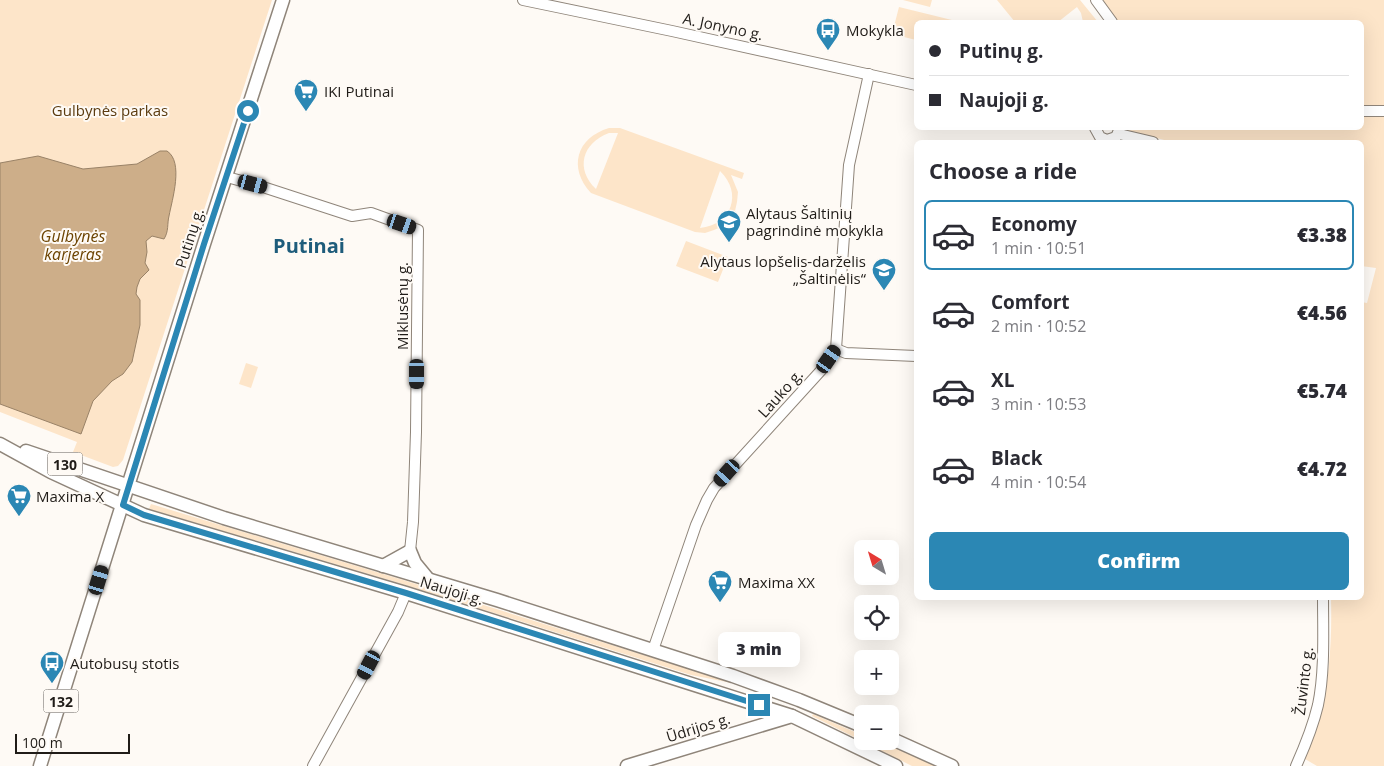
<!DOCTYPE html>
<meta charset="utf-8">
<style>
body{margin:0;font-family:"Open Sans",sans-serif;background:#f2f2f3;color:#2b2b33;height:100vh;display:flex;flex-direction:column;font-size:19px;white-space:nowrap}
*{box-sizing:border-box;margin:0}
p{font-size:16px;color:#7c7c81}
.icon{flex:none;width:28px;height:28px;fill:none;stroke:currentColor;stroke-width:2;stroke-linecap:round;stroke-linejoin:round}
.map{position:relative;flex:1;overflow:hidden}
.drawer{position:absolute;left:914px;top:140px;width:450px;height:460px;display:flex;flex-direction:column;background:#fff;border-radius:8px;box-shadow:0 5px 20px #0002}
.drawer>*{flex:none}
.hud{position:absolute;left:914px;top:20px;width:450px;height:110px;border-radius:8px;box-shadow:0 5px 20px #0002;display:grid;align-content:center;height:110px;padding:0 15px;background:#fff}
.needle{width:32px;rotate:322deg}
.buttons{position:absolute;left:854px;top:540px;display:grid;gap:10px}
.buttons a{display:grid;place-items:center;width:45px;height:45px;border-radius:8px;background:#fff;box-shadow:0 5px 20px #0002;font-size:25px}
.scale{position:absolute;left:15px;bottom:12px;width:115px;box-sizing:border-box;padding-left:5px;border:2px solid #201c18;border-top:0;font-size:14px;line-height:18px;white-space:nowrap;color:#201c18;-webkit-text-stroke:4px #fefaf5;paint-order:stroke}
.end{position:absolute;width:22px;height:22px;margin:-11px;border:6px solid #2b87b4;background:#fff;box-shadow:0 0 0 2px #fff}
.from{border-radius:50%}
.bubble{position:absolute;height:35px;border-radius:8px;background:#fff;box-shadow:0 5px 20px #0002;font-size:16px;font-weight:800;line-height:35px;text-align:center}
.car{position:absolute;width:15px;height:30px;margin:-15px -8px;border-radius:6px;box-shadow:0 0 4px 1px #0007;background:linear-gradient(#222 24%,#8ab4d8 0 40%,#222 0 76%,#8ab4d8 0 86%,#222 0)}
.hud b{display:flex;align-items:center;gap:18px;height:48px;font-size:19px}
.hud b+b{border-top:1px solid #e1e1e2}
.hud i{width:12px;height:12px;background:#2b2b33}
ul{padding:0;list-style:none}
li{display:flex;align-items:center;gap:15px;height:70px;margin:0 10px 8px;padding:0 5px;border:2px solid transparent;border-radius:8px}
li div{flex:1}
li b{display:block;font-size:19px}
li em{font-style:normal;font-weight:800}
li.on{border-color:#2b87b4}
li>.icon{width:45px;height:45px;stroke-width:1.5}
h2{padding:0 15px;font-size:22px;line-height:60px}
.action{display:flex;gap:10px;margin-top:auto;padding:10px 15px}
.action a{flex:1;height:58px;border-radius:8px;background:#2b87b4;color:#fff;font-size:20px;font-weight:800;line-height:58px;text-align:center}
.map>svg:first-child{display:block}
</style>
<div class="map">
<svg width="1384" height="766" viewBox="0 0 1384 766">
<rect width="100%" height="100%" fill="#fefaf5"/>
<g fill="#fde5c9" fill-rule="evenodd">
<polygon points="0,0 272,0 123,460 118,466 113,467 73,452 77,442 0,412"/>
<polygon points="903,0 932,0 930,7"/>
<polygon points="997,0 1080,0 1098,22 1092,22 1089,20 1089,22 1083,22 1081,13 1077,7 1058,22 1015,22"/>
<polygon points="1104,0 1384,0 1384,106 1361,106 1361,22 1115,22 1103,4"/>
<polygon points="899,7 960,22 916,22 916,40 892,34"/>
<path d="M1361,116H1384V766H1317L1305,759C1310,745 1316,731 1320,716C1330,678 1332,637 1331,598H1361V302L1367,303L1376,268L1361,266V142H1172L1118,128H1361Z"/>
<path d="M609,128H620L744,173L742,179L731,175L738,192L737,202L735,211L723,226L714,230L705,233L695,232L591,193C568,168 576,138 609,128ZM609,133H618L596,189C575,169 582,143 609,133ZM720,171C743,193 732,225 700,228Z"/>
<polygon points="686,241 728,257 718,282 676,266"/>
<polygon points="246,363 258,367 251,388 239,384"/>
<polygon points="151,504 400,579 737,684 691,675 399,583 149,509"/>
<polygon points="813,714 862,735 862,741 878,741 937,766 912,766 812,716"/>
</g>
<path fill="#cdae89" stroke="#998267" d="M160,151H167C184,162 172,200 169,216C167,224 169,231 164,239L152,236L146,241L147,252L145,263L149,270L140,279L137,287L136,294L140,300V325L132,362L123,374L112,381L93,401L81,434L0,404V163L38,156L83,169L137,164Z"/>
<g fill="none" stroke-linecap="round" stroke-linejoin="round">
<defs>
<g id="minor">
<polyline points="523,0 672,31 916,85"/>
<polyline points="1096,0 1112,22"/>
<polyline points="1361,111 1384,111"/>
<polyline points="1095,128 1100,137 1107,140 1116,137 1120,128"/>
<polyline points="1119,134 1153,142"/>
<polyline points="227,177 263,187 352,216 371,213 418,230 416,432 413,522 410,551"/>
<polyline points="836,349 846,353 916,356"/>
<polyline points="653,650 696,525 707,500 714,488 826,365 836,349 849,165 869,74"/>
<polyline points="313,766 398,612 406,593"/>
<path d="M1296,766C1305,746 1313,726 1318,705C1325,672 1323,631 1323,598"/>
</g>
<g id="major">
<polyline points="0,444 51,472 144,515 406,593 792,716 896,766"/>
<polyline points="26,451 224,518 497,600 733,676 799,700 862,726"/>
<polyline points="383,566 410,551 415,563 429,580"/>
<polyline points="890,738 952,766"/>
<polyline points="40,766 204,244 283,0"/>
<polyline points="627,766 792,716"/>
</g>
</defs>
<use href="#minor" stroke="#8f857a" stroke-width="12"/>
<use href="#major" stroke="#8f857a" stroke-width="15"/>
<use href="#minor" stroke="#fff" stroke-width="10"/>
<use href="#major" stroke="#fff" stroke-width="12"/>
</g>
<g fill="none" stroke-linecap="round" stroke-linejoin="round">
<polyline stroke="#2b87b4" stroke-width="6" points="248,111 204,244 123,505 144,515 406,593 759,705"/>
</g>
<defs>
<symbol id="bus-pin" viewBox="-11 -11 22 30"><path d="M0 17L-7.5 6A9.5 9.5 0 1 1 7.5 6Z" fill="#2b87b4" stroke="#fefaf5"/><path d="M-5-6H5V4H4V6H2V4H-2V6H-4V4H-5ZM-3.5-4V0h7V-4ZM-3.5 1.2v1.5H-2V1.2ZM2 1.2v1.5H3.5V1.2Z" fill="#fff"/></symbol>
<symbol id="supermarket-pin" viewBox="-11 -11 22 30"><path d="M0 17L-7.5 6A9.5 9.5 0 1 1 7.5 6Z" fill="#2b87b4" stroke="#fefaf5"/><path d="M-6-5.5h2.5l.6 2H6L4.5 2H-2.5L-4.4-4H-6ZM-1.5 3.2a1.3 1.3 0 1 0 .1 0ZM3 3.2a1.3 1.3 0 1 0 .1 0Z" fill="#fff"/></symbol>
<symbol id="school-pin" viewBox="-11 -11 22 30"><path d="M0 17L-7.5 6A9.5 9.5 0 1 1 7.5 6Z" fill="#2b87b4" stroke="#fefaf5"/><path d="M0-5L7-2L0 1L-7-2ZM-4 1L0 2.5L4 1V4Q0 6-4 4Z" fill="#fff"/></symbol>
</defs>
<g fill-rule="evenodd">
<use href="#bus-pin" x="814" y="16" width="28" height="38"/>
<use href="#supermarket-pin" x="292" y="77" width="28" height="38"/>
<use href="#school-pin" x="715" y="208" width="28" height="38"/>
<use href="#school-pin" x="870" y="256" width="28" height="38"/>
<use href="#supermarket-pin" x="5" y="482" width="28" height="38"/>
<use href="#supermarket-pin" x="706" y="568" width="28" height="38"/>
<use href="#bus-pin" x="38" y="649" width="28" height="38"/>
</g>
<g text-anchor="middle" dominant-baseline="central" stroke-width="4" stroke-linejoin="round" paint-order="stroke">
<g fill="#fefaf5" stroke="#635f5a" stroke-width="1">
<rect x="47.5" y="452.5" width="35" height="23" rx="4"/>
<rect x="43.5" y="689.5" width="35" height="23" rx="4"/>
</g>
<g font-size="14" font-weight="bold" fill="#201c18">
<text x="65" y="464">130</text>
<text x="61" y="701">132</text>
</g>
<g font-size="15" fill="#201c18" stroke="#fefaf5">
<text transform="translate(723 26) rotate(12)">A. Jonyno g.</text>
<text transform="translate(189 238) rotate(-72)">Putinų g.</text>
<text transform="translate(402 306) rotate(-90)">Miklusėnų g.</text>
<text transform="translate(780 393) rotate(-48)">Lauko g.</text>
<text transform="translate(452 590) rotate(17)">Naujoji g.</text>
<text transform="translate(1303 681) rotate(-83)">Žuvinto g.</text>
<text transform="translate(698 727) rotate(-17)">Ūdrijos g.</text>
</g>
<g font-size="15" fill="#201c18" stroke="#fefaf5" text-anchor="start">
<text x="846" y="30">Mokykla</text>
<text x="324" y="91">IKI Putinai</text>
<text x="746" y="213">Alytaus Šaltinių<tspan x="746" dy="17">pagrindinė mokykla</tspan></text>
<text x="866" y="261" text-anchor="end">Alytaus lopšelis-darželis<tspan x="866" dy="17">„Šaltinėlis“</tspan></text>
<text x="36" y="496">Maxima X</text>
<text x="738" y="582">Maxima XX</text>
<text x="70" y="663">Autobusų stotis</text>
</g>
<g font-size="15" fill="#5b3b0f" stroke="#fefaf5">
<text x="110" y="110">Gulbynės parkas</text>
</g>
<g font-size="16" font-style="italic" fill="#6c4300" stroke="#fefaf5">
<text x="73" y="236">Gulbynės<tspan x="73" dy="18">karjeras</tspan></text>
</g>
<g font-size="20" font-weight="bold" fill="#1e5c7b" stroke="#fefaf5">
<text x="309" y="245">Putinai</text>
</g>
</g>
</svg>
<div class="buttons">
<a><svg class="needle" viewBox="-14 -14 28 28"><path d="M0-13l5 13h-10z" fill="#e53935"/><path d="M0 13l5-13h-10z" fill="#7c7c81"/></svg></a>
<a><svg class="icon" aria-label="locate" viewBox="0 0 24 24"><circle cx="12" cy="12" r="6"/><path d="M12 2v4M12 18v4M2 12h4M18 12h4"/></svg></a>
<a>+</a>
<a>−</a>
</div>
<div class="scale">100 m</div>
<i class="end from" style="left:248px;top:111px"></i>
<i class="end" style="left:759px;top:705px"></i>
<div class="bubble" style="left:718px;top:632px;width:82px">3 min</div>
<i class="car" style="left:253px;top:184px;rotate:105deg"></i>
<i class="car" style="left:402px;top:224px;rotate:109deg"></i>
<i class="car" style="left:829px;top:359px;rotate:35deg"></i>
<i class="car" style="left:417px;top:374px;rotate:180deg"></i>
<i class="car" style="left:727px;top:473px;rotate:222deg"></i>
<i class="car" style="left:99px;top:580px;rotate:17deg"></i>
<i class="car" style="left:369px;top:665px;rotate:208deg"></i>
<div class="hud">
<b><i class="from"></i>Putinų g.</b>
<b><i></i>Naujoji g.</b>
</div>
<section class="drawer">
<h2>Choose a ride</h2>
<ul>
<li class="on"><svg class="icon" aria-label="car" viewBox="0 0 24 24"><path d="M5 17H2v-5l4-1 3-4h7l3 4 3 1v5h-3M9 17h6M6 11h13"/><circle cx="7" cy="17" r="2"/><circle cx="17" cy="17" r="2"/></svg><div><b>Economy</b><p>1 min · 10:51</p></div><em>€3.38</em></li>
<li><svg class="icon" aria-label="car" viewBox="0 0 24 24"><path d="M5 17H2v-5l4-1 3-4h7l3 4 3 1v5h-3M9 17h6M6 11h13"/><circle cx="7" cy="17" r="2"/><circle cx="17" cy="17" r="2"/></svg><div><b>Comfort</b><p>2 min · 10:52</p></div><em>€4.56</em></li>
<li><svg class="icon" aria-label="car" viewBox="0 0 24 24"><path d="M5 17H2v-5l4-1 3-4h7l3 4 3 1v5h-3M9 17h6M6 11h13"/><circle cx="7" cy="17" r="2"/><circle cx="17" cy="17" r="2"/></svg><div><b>XL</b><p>3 min · 10:53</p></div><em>€5.74</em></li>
<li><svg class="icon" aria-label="car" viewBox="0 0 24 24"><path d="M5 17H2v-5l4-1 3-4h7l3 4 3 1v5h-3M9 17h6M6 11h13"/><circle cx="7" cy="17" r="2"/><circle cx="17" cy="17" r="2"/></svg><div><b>Black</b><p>4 min · 10:54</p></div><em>€4.72</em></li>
</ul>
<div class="action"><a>Confirm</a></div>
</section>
</div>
